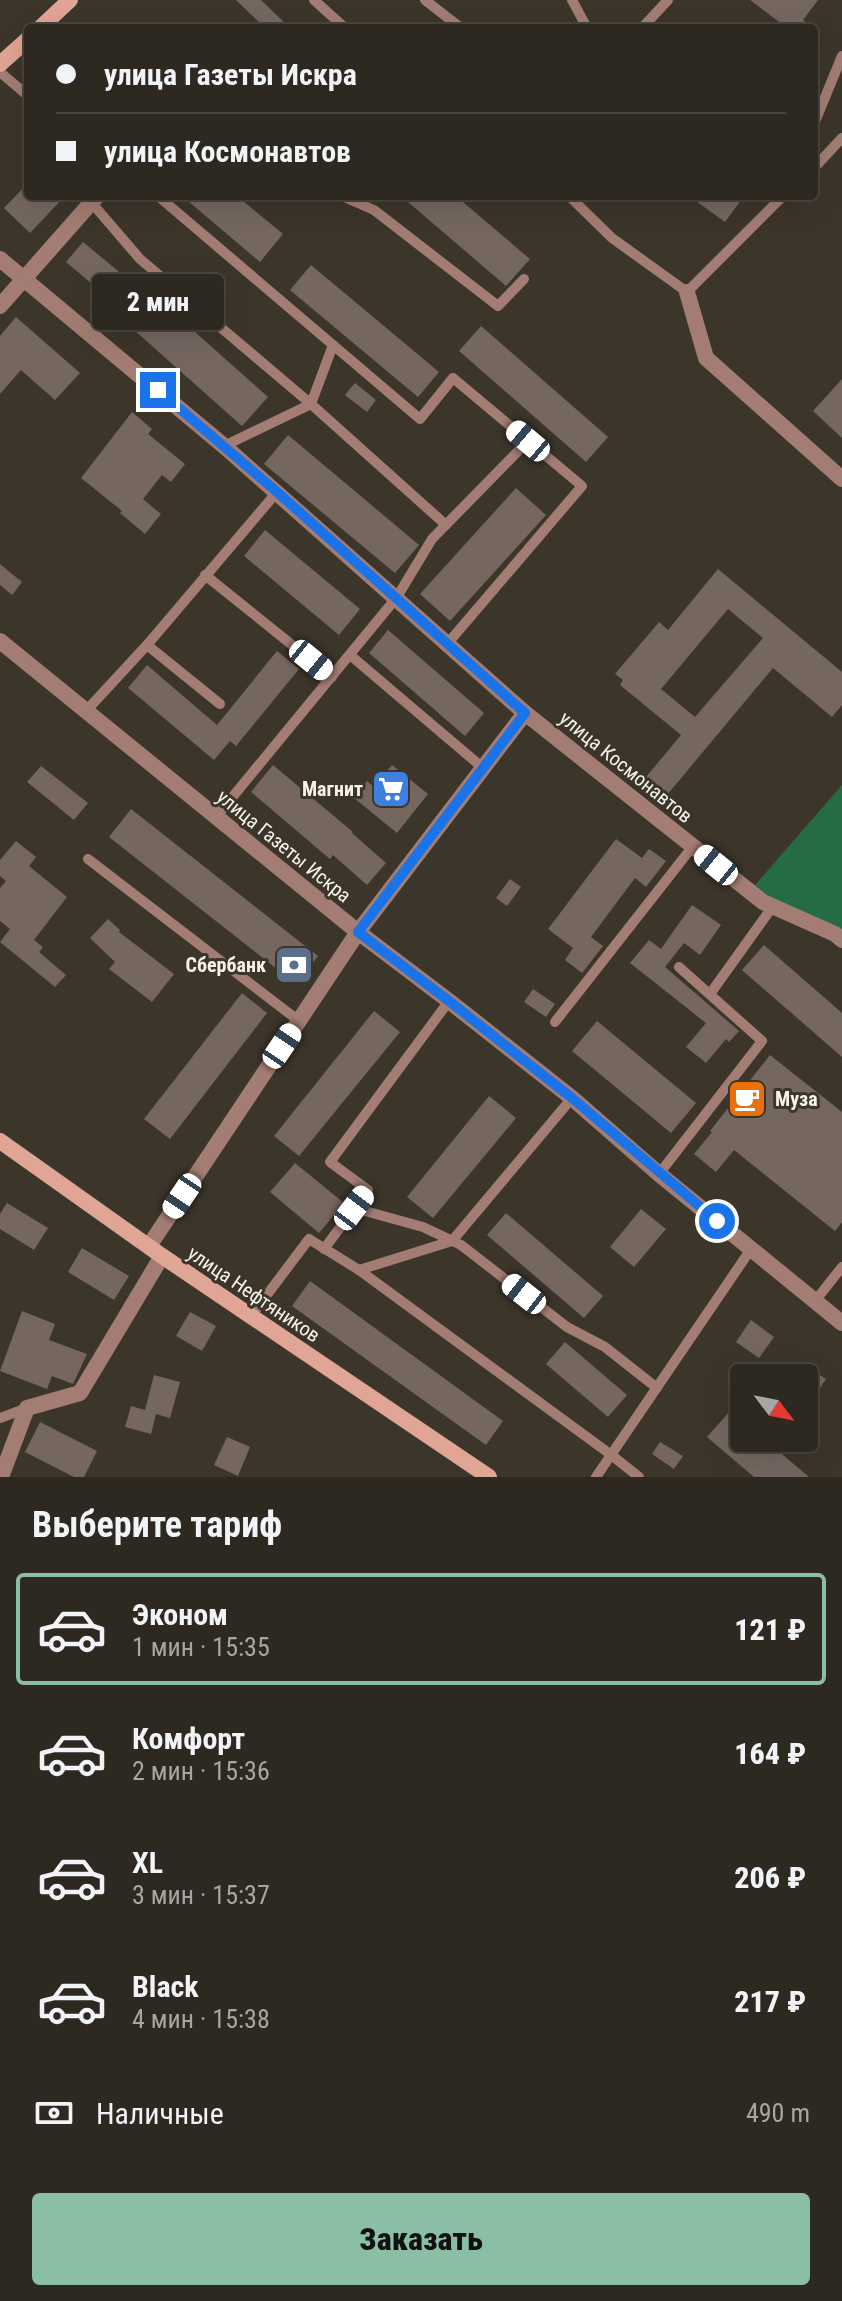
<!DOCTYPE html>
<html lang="ru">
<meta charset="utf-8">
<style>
body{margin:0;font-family:"Roboto Condensed",sans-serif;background:#39342d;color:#f1f3f6;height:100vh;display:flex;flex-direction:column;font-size:30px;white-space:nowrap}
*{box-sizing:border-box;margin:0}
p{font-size:26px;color:#a7a6a5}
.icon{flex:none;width:44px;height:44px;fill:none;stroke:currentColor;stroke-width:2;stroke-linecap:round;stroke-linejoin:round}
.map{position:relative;height:1477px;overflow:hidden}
.panel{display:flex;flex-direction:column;background:#2d2820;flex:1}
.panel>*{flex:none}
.hud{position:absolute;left:24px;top:24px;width:794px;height:176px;border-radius:8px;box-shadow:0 8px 32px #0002,0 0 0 2px #48443e;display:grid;align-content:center;height:176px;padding:0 32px;background:#2d2820}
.needle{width:52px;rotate:122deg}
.controls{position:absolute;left:730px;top:1364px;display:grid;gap:16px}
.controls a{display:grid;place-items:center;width:88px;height:88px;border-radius:8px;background:#2d2820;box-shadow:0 8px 32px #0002,0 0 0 2px #48443e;font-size:40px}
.end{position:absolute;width:36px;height:36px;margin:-18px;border:10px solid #1a73e8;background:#fff;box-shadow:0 0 0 4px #fff}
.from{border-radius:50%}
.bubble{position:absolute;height:56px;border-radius:8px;background:#2d2820;box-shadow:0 8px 32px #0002,0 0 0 2px #48443e;font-size:26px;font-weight:800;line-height:56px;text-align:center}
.car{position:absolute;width:24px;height:48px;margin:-24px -12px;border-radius:10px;box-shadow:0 0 6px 2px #0007;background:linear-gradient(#fff 24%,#345 0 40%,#fff 0 76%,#345 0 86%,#fff 0)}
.hud b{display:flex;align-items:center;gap:28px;height:76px;font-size:30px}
.hud b+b{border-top:2px solid #48443e}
.hud i{width:20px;height:20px;background:#f1f3f6}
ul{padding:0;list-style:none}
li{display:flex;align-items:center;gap:24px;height:112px;margin:0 16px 12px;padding:0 16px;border:4px solid transparent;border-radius:8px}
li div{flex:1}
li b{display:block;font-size:30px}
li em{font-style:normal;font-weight:800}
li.current{border-color:#8abfa5}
li>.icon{width:72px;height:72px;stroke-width:1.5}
h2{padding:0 32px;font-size:36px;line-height:96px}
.pay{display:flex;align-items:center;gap:20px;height:88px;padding:0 32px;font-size:30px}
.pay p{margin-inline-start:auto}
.cta{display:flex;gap:16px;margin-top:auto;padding:16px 32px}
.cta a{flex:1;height:92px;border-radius:8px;background:#8abfa5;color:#111;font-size:32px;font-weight:800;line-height:92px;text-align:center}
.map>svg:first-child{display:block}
</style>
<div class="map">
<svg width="842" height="1477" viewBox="0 0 842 1477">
<rect width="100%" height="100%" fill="#3c352a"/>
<polygon fill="#256b43" points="842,785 842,936 776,902 755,885"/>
<g fill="#756760" fill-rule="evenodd">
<polygon points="236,0 261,0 290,28 265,28"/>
<polygon points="750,0 818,0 803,20 813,28 787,28"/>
<polygon points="28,183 28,196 65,196 30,233 4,208"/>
<polygon points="182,196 237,196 283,234 260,262"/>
<polygon points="401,196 456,196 530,259 506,286"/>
<polygon points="689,196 744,196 725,222"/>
<polygon points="83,242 147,295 150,292 268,397 242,426 124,321 129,315 66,262"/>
<polygon points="311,265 439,372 418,397 290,290"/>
<polygon points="16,317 80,373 55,400 21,370 0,394 0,336"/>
<polygon points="481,326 608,437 586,462 459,351"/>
<polygon points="842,379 842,438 813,411"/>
<polygon points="355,383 376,400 367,412 345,395"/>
<polygon points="132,412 152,429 148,434 185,464 171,482 162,475 143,499 161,514 145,534 120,513 122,511 81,478"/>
<polygon points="288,435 419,545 395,573 264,464"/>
<polygon points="516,488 546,515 450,621 420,594"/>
<polygon points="265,530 360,609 339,635 244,556"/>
<polygon points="0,564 22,582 12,595 0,585"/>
<path d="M718,569L842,672V705L832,717L773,668L667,795L646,777L681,735L620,685L623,680L615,674L659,622L668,630ZM728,609L763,638L695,717L661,689Z"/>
<polygon points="388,630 484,713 465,736 369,653"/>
<polygon points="277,651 299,669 236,746 230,741 214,760 128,688 147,665 217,725"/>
<polygon points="273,765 353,832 352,833 386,863 367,885 333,855 330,859 251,792"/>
<polygon points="392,765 428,794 397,833 354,798 367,781 374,787"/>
<polygon points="41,766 88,803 74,820 27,782"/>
<polygon points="131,809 318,956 296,984 109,837"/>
<polygon points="616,839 642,858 649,849 666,861 646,887 635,878 591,937 603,946 582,973 565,960 573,948 548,929"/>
<polygon points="16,841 36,857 29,866 67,897 34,940 43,947 39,952 66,975 55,987 0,942 10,929 0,921 0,888 6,881 0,876 0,860"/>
<polygon points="510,879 521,887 507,906 496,898"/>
<polygon points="692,905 721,925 700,955 684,943 665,967 739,1031 729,1042 726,1039 706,1063 686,1047 706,1023 630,963 649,940 661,949"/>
<polygon points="108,919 120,930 119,932 174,974 152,1002 109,969 115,962 90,938"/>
<polygon points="764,945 842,1013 842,1057 742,970"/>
<polygon points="533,989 555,1004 546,1017 524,1002"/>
<polygon points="242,993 267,1013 170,1139 144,1119"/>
<polygon points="374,1011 400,1032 299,1156 274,1136"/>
<polygon points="597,1021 696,1103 671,1133 572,1051"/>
<polygon points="770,1055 842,1112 842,1222 835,1231 734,1150 716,1172 694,1154 712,1132 710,1131"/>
<polygon points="489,1096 516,1118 433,1218 407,1197"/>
<polygon points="295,1163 344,1203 319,1233 270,1192"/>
<polygon points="7,1203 48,1228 34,1250 0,1229 0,1214"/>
<polygon points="641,1209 666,1229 634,1267 610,1247"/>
<polygon points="506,1213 603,1296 584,1318 487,1235"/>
<polygon points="82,1248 129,1276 114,1300 68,1272"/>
<polygon points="310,1281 503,1421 486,1445 292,1306"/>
<polygon points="22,1311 55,1324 49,1340 87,1354 73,1384 52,1376 47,1389 0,1371"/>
<polygon points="190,1312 216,1326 202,1351 176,1336"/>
<polygon points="751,1320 774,1337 759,1358 736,1342"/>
<polygon points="565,1342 627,1395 608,1417 546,1364"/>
<polygon points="800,1362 826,1379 804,1412 804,1378 789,1378"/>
<polygon points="154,1375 180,1382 170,1418 156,1414 151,1434 125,1427 131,1406 145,1410"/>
<polygon points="731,1410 744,1422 744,1438 763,1438 809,1477 754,1477 707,1437"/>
<polygon points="40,1422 97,1451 84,1477 74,1477 25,1452"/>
<polygon points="227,1437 250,1447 238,1476 214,1465"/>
<polygon points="660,1442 683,1456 674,1469 652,1454"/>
</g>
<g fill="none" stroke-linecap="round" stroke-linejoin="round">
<g stroke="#a37d73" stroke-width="10">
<polyline points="314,0 345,28"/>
<polyline points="425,0 461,28"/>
<polyline points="572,0 587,28"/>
<polyline points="642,28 668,0"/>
<polyline points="0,72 28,96"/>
<polyline points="814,124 842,56"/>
<polyline points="814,168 842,138"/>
<polyline points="158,196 420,419 453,378 582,486 448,643"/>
<polyline points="342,196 374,210 498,306 524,279"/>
<polyline points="569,196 612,238 687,292 783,196"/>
<polyline points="91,202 140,259 311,404 446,525"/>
<polyline points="224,446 311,404 333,345"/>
<polyline points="205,575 332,677"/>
<polyline points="147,645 220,704"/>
<polyline points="350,655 483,768"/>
<polyline points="86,711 147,645 277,492"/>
<polyline points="216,817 397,597 432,539 528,441"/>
<polyline points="88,859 299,1021"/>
<polyline points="710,994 773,906"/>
<polyline points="555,1022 693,846"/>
<polyline points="659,1174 762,1041 679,967"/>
<polyline points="354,1208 423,1227 461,1245 567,1327 605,1347 657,1388"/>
<polyline points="324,1249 368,1190 330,1162 449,1001"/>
<polyline points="359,1270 452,1241 572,1098"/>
<polyline points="815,1301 842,1267"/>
<polyline points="251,1316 309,1239 359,1270 610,1454 639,1477"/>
<polyline points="0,1418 27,1408"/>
<polyline points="596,1477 751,1249"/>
</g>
<g stroke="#a37d73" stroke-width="16">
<polyline points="0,259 224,446 525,713 763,902 835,934 842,940"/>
<polyline points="687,292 706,358 842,479"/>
<polyline points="0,306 97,196"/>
<polyline points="0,641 358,932 449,1001 572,1098 659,1174 842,1323"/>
<polyline points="149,1246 358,932 525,713"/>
<polyline points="1,1477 27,1408 80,1393 162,1256"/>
</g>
<g stroke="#e0a595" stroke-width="16">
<polyline points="40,28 70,0"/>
<polyline points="0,64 28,39"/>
<polyline points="0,1141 162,1256 489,1477"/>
</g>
</g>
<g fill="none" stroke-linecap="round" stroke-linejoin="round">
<polyline stroke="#1a73e8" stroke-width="10" points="158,390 277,492 525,713 358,932 449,1001 572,1098 717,1221"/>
</g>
<defs>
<symbol id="supermarket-square" viewBox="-11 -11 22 22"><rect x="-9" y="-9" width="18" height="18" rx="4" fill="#3f7fe0" stroke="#3c352a"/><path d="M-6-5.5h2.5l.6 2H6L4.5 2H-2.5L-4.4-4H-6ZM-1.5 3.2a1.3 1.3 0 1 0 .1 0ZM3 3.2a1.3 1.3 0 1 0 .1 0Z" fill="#fff"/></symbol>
<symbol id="bank-square" viewBox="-11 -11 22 22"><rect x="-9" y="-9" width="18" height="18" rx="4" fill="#5c6f8a" stroke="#3c352a"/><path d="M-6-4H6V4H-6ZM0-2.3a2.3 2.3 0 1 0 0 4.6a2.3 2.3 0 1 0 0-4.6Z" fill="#fff"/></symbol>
<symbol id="cafe-square" viewBox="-11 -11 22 22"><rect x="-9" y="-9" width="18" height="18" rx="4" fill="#e8710a" stroke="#3c352a"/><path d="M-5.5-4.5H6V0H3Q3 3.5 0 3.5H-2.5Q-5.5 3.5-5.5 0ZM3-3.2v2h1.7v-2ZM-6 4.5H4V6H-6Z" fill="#fff"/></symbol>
</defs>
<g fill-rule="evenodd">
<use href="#supermarket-square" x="369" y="767" width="44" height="44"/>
<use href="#bank-square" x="272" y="943" width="44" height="44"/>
<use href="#cafe-square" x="725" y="1077" width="44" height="44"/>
</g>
<g text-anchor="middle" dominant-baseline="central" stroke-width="6" stroke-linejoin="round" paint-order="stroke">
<g font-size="20" fill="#f7f2eb" stroke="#3c352a">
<text transform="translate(626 767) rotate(39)">улица Космонавтов</text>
<text transform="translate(284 846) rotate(39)">улица Газеты Искра</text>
<text transform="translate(254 1294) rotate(34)">улица Нефтяников</text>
</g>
<g font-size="20" font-weight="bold" fill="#f7f2eb" stroke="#3c352a" text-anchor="end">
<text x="363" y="789">Магнит</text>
<text x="266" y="965">Сбербанк</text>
<text x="775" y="1099" text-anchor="start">Муза</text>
</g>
</g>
</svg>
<div class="controls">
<a><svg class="needle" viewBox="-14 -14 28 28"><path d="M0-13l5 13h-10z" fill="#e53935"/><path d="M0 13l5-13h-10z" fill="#a7a6a5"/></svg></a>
</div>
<i class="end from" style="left:717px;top:1221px"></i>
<i class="end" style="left:158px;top:390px"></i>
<div class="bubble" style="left:92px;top:274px;width:132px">2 мин</div>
<i class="car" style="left:528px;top:441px;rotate:310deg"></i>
<i class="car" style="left:311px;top:660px;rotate:129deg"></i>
<i class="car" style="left:716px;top:865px;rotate:309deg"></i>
<i class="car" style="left:282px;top:1046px;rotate:34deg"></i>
<i class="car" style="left:182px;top:1196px;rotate:214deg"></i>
<i class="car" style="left:354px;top:1208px;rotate:37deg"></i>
<i class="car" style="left:524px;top:1294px;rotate:308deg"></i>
<div class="hud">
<b><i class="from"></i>улица Газеты Искра</b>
<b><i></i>улица Космонавтов</b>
</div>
</div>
<section class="panel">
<h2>Выберите тариф</h2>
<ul>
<li class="current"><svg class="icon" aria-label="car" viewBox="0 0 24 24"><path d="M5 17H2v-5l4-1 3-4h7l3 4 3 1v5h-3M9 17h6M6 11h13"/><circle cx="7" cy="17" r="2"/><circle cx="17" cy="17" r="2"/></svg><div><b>Эконом</b><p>1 мин · 15:35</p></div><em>121 ₽</em></li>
<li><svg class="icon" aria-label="car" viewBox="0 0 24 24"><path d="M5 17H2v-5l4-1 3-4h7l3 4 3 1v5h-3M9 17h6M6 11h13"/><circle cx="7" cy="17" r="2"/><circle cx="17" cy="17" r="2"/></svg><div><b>Комфорт</b><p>2 мин · 15:36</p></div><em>164 ₽</em></li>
<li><svg class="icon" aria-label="car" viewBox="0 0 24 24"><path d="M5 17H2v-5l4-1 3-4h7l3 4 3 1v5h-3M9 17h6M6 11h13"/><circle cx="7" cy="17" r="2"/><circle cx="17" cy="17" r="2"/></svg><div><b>XL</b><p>3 мин · 15:37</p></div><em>206 ₽</em></li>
<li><svg class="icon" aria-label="car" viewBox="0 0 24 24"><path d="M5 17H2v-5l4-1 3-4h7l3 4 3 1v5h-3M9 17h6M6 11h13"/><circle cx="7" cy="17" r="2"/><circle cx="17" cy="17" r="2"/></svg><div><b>Black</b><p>4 мин · 15:38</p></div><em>217 ₽</em></li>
</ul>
<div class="pay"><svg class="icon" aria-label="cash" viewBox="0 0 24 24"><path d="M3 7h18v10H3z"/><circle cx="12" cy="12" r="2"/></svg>Наличные<p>490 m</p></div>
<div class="cta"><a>Заказать</a></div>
</section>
